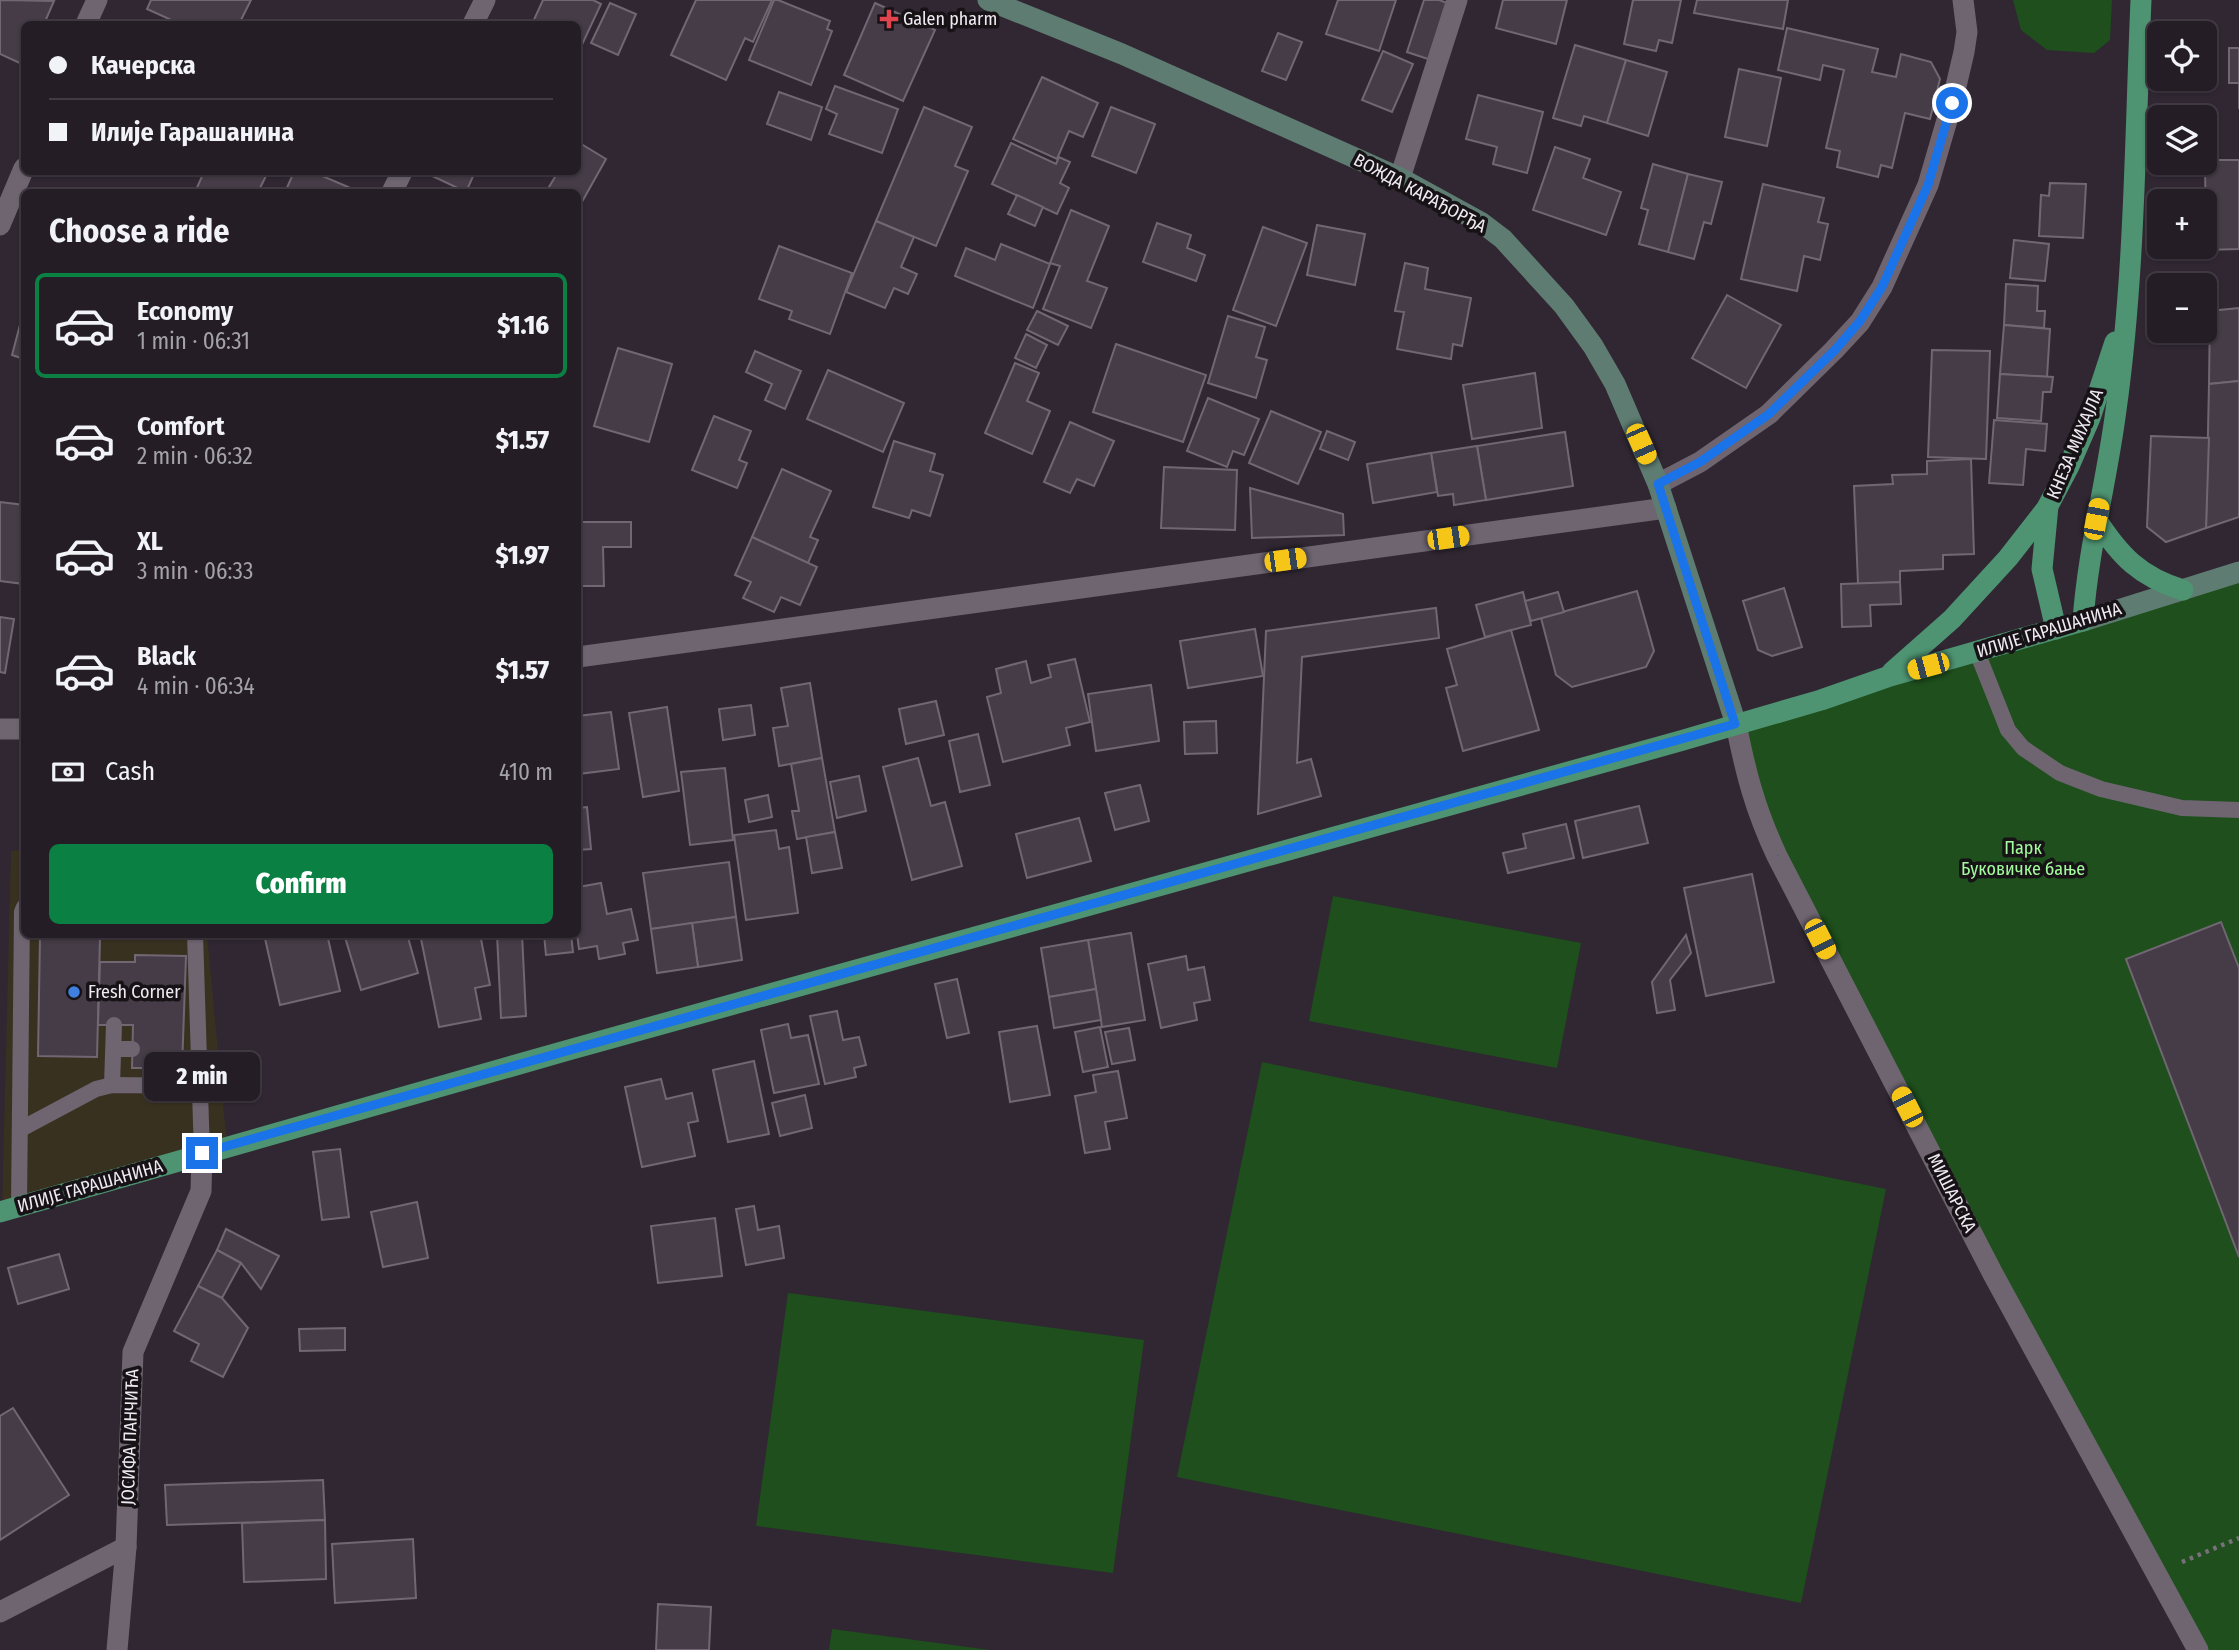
<!DOCTYPE html>
<meta charset="utf-8">
<style>
body{margin:0;font-family:"Fira Sans Condensed",sans-serif;background:#2c262e;color:#f1f3f6;height:100vh;display:flex;flex-direction:column;font-size:26px;white-space:nowrap}
*{box-sizing:border-box;margin:0}
p{font-size:23px;color:#a3a2a7}
.icon{flex:none;width:38px;height:38px;fill:none;stroke:currentColor;stroke-width:2;stroke-linecap:round;stroke-linejoin:round}
.map{position:relative;flex:1;overflow:hidden}
.side{position:absolute;left:21px;top:189px;width:560px;height:749px;display:flex;flex-direction:column;background:#241d26;border-radius:10px;box-shadow:0 2px 5px #0004,0 0 0 2px #413b43}
.side>*{flex:none}
.banner{position:absolute;left:21px;top:21px;width:560px;height:154px;border-radius:10px;box-shadow:0 2px 5px #0004,0 0 0 2px #413b43;display:grid;align-content:center;height:154px;padding:0 28px;background:#241d26}
.fabs{position:absolute;left:2147px;top:21px;display:grid;gap:14px}
.fabs a{display:grid;place-items:center;width:70px;height:70px;border-radius:10px;background:#241d26;box-shadow:0 2px 5px #0004,0 0 0 2px #413b43;font-size:35px}
.end{position:absolute;width:32px;height:32px;margin:-16px;border:9px solid #1a73e8;background:#fff;box-shadow:0 0 0 4px #fff}
.from{border-radius:50%}
.bubble{position:absolute;height:49px;border-radius:10px;background:#241d26;box-shadow:0 2px 5px #0004,0 0 0 2px #413b43;font-size:23px;font-weight:800;line-height:49px;text-align:center}
.car{position:absolute;width:21px;height:42px;margin:-21px -10px;border-radius:9px;box-shadow:0 0 5px 2px #0007;background:linear-gradient(#f5c518 24%,#345 0 40%,#f5c518 0 76%,#345 0 86%,#f5c518 0)}
.banner b{display:flex;align-items:center;gap:24px;height:66px;font-size:26px}
.banner b+b{border-top:2px solid #413b43}
.banner i{width:18px;height:18px;background:#f1f3f6}
ul{padding:0;list-style:none}
li{display:flex;align-items:center;gap:21px;height:105px;margin:0 14px 10px;padding:0 14px;border:4px solid transparent;border-radius:10px}
li div{flex:1}
li b{display:block;font-size:26px}
li em{font-style:normal;font-weight:800}
li.on{border-color:#0b8043}
li>.icon{width:63px;height:63px;stroke-width:1.5}
h2{padding:0 28px;font-size:32px;line-height:84px}
.pay{display:flex;align-items:center;gap:18px;height:77px;padding:0 28px;font-size:26px}
.pay p{margin-inline-start:auto}
.action{display:flex;gap:14px;margin-top:auto;padding:14px 28px}
.action a{flex:1;height:80px;border-radius:10px;background:#0b8043;color:#fff;font-size:28px;font-weight:800;line-height:80px;text-align:center}
.map>svg:first-child{display:block}
</style>
<div class="map">
<svg width="2239" height="1650" viewBox="0 0 2239 1650">
<rect width="100%" height="100%" fill="#302732"/>
<polygon fill="#393120" points="24,850 24,934 207,935 227,1146 2,1212 11,851"/>
<g fill="#1e4f1d">
<polygon points="2013,0 2112,0 2110,40 2094,53 2047,50 2021,30"/>
<polygon points="2239,564 2239,1650 2198,1650 1759,819 1736,724"/>
<polygon points="1333,896 1581,943 1557,1068 1309,1021"/>
<polygon points="1262,1062 1886,1189 1801,1603 1177,1477"/>
<polygon points="788,1293 1144,1340 1113,1573 756,1526"/>
<polygon points="832,1629 990,1650 829,1650"/>
</g>
<g fill="#453c47" stroke="#716773" stroke-width="2">
<polygon points="0,0 54,1 44,24 24,24 24,65 0,54"/>
<polygon points="151,0 251,0 239,24 227,24 222,22 221,24 180,24 147,9"/>
<polygon points="543,0 593,0 601,4 580,49 578,48 578,24 532,24"/>
<polygon points="696,0 772,0 753,42 745,38 726,80 671,55"/>
<polygon points="774,0 778,0 830,21 827,29 832,31 811,85 749,60"/>
<polygon points="1338,0 1396,0 1379,51 1326,34"/>
<polygon points="1424,0 1439,0 1450,4 1431,60 1407,52"/>
<polygon points="1503,0 1567,0 1556,44 1496,28"/>
<polygon points="1633,0 1681,0 1672,43 1659,40 1656,51 1624,44"/>
<polygon points="1697,0 1788,0 1783,29 1694,13"/>
<polygon points="610,3 636,14 618,55 591,43"/>
<polygon points="875,3 935,30 903,101 844,75"/>
<polygon points="1787,28 1878,49 1872,72 1896,77 1901,54 1931,62 1940,79 1930,119 1905,113 1892,168 1881,165 1878,177 1837,167 1840,151 1826,148 1844,70 1823,65 1820,80 1778,70"/>
<polygon points="1278,33 1302,42 1286,80 1262,71"/>
<polygon points="1575,45 1626,60 1607,123 1584,116 1581,126 1553,118"/>
<polygon points="2229,48 2239,48 2239,109 2239,83 2229,83"/>
<polygon points="1383,51 1413,64 1392,112 1362,100"/>
<polygon points="1626,60 1667,72 1648,136 1607,123"/>
<polygon points="1739,69 1781,78 1767,146 1725,137"/>
<polygon points="1042,77 1098,103 1083,137 1069,131 1057,159 1013,139"/>
<polygon points="835,86 898,109 882,153 829,134 837,114 826,109"/>
<polygon points="779,92 822,107 811,140 767,124"/>
<polygon points="1478,95 1543,112 1527,173 1493,164 1497,147 1466,139"/>
<polygon points="924,107 972,127 955,166 968,171 936,246 876,221"/>
<polygon points="1111,107 1155,124 1136,173 1092,156"/>
<polygon points="578,142 606,159 578,209 578,192 546,192 558,172 578,172"/>
<polygon points="1011,143 1056,164 1059,157 1070,162 1060,183 1069,188 1057,214 992,184"/>
<polygon points="1555,147 1590,159 1583,178 1621,192 1606,235 1533,210"/>
<polygon points="2205,160 2239,160 2239,249 2206,250"/>
<polygon points="1653,164 1688,174 1668,252 1639,244 1648,210 1641,208"/>
<polygon points="204,172 268,172 258,192 195,192"/>
<polygon points="294,172 313,172 353,189 352,192 285,192"/>
<polygon points="429,172 475,172 466,192 428,174"/>
<polygon points="1688,174 1722,182 1711,224 1704,222 1694,259 1668,252"/>
<polygon points="2050,183 2086,184 2083,238 2039,236 2041,195 2049,196"/>
<polygon points="1763,184 1824,198 1818,222 1828,224 1820,260 1804,256 1797,291 1741,279"/>
<polygon points="1017,195 1043,207 1035,226 1008,214"/>
<polygon points="1071,210 1109,226 1087,281 1107,288 1091,328 1043,309 1060,266 1050,263"/>
<polygon points="876,221 914,237 901,267 917,274 908,294 894,288 885,308 846,292"/>
<polygon points="1157,223 1191,235 1187,248 1205,255 1196,281 1143,262"/>
<polygon points="1317,225 1365,234 1355,285 1307,275"/>
<polygon points="1263,227 1307,243 1276,326 1233,310"/>
<polygon points="2014,240 2049,244 2045,281 2010,278"/>
<polygon points="1001,244 1050,264 1033,308 955,276 966,248 995,260"/>
<polygon points="779,246 852,273 830,334 789,319 792,311 759,299"/>
<polygon points="1405,263 1428,268 1425,289 1471,298 1462,346 1453,344 1451,359 1397,349 1404,312 1395,311"/>
<polygon points="2006,284 2038,286 2037,311 2045,311 2044,328 2004,325"/>
<polygon points="1727,295 1781,325 1746,388 1692,358"/>
<polygon points="2239,308 2239,381 2209,384 2210,311"/>
<polygon points="1037,311 1068,326 1058,345 1027,330"/>
<polygon points="1228,316 1265,327 1256,357 1267,360 1256,398 1208,383"/>
<polygon points="21,321 24,322 24,359 12,355"/>
<polygon points="2004,325 2050,329 2047,377 2000,374"/>
<polygon points="1026,334 1047,345 1036,368 1015,358"/>
<polygon points="1116,344 1206,375 1183,442 1093,412"/>
<polygon points="618,348 672,364 649,442 594,426"/>
<polygon points="1932,350 1990,351 1986,459 1928,457"/>
<polygon points="755,351 801,371 785,409 765,400 772,384 746,372"/>
<polygon points="1015,363 1039,373 1027,401 1050,411 1032,454 985,433"/>
<polygon points="828,370 904,403 883,452 807,419"/>
<polygon points="1535,373 1542,428 1472,439 1463,385"/>
<polygon points="2000,374 2053,377 2051,392 2043,392 2041,421 1997,418"/>
<polygon points="2239,381 2239,517 2206,528 2209,384"/>
<polygon points="1208,398 1259,419 1244,455 1233,451 1227,467 1187,451"/>
<polygon points="1271,411 1321,432 1298,484 1249,463"/>
<polygon points="714,416 751,431 739,460 747,463 737,488 692,470"/>
<polygon points="1994,420 2047,424 2045,451 2026,449 2023,485 1989,483"/>
<polygon points="1070,422 1114,441 1094,486 1077,479 1070,493 1044,482"/>
<polygon points="1327,431 1355,442 1348,460 1320,449"/>
<polygon points="1565,432 1573,486 1486,500 1477,446"/>
<polygon points="2151,436 2209,438 2206,528 2166,542 2147,527"/>
<polygon points="894,441 935,454 930,471 943,475 930,516 912,510 909,518 873,507"/>
<polygon points="1477,446 1486,500 1454,505 1453,494 1438,496 1431,453"/>
<polygon points="1431,453 1437,492 1373,503 1367,464"/>
<polygon points="1971,459 1974,554 1943,555 1943,569 1900,571 1900,582 1858,584 1854,486 1893,484 1892,475 1927,474 1927,461"/>
<polygon points="1164,467 1237,470 1235,530 1161,528"/>
<polygon points="782,469 831,491 810,537 818,540 808,563 752,537"/>
<polygon points="1250,488 1343,514 1344,535 1252,538"/>
<polygon points="0,502 24,505 24,584 0,581"/>
<polygon points="578,522 631,522 631,547 603,547 604,586 578,586"/>
<polygon points="752,537 817,567 800,605 781,597 774,612 743,598 751,582 735,575"/>
<polygon points="1900,582 1901,604 1870,605 1871,626 1842,627 1841,584"/>
<polygon points="1784,588 1802,647 1772,656 1758,650 1743,601"/>
<polygon points="1637,591 1654,651 1646,667 1572,687 1556,675 1541,618"/>
<polygon points="1523,592 1531,625 1485,637 1476,605"/>
<polygon points="1558,592 1564,612 1531,621 1525,601"/>
<polygon points="1436,608 1439,638 1302,657 1297,763 1311,759 1321,796 1258,814 1266,631"/>
<polygon points="0,617 14,619 5,673 0,672"/>
<polygon points="1255,629 1263,676 1188,688 1180,641"/>
<polygon points="1511,630 1539,730 1463,751 1446,688 1457,685 1447,649"/>
<polygon points="1075,659 1090,722 1066,728 1070,745 1003,762 987,697 1001,693 996,669 1026,661 1031,683 1051,677 1048,665"/>
<polygon points="810,683 822,758 779,766 773,728 788,726 781,688"/>
<polygon points="1151,685 1159,741 1096,751 1088,694"/>
<polygon points="936,701 944,735 906,744 899,709"/>
<polygon points="751,705 755,735 723,740 719,709"/>
<polygon points="667,707 679,791 643,797 629,713"/>
<polygon points="611,712 619,769 578,774 578,716"/>
<polygon points="1216,721 1217,753 1185,754 1184,722"/>
<polygon points="978,734 990,785 960,792 949,741"/>
<polygon points="822,758 835,832 797,839 792,811 799,811 791,764"/>
<polygon points="918,758 931,806 945,802 962,866 912,880 883,767"/>
<polygon points="725,768 733,840 690,845 681,772"/>
<polygon points="859,776 866,811 837,818 830,782"/>
<polygon points="1140,785 1149,821 1115,830 1105,793"/>
<polygon points="768,795 772,817 749,822 745,800"/>
<polygon points="1639,806 1648,843 1583,858 1575,821"/>
<polygon points="587,807 591,849 578,850 578,808"/>
<polygon points="1079,818 1091,861 1027,878 1016,834"/>
<polygon points="1566,824 1574,858 1508,873 1503,853 1526,848 1523,834"/>
<polygon points="776,830 779,849 789,847 798,913 746,920 734,835"/>
<polygon points="835,832 842,868 812,873 806,837"/>
<polygon points="729,862 736,917 651,929 643,873"/>
<polygon points="1752,874 1774,982 1706,996 1684,888"/>
<polygon points="601,883 607,914 631,909 638,940 623,943 625,954 599,959 597,946 579,949 577,934 578,887"/>
<polygon points="736,917 742,960 698,967 692,923"/>
<polygon points="2221,922 2239,968 2239,1257 2126,959"/>
<polygon points="692,923 698,967 657,973 651,929"/>
<polygon points="1131,933 1145,1020 1102,1027 1088,940"/>
<polygon points="264,934 327,934 340,991 280,1005"/>
<polygon points="344,934 407,934 418,973 361,990"/>
<polygon points="420,934 480,934 490,985 475,988 481,1019 439,1027"/>
<polygon points="497,934 522,934 526,1016 501,1018"/>
<polygon points="544,934 571,934 573,952 546,955"/>
<polygon points="1686,935 1691,953 1670,980 1675,1010 1657,1013 1652,982"/>
<polygon points="40,937 100,938 97,1057 38,1056"/>
<polygon points="1088,940 1096,989 1049,997 1041,948"/>
<polygon points="135,955 186,956 182,1068 132,1068 133,1025 98,1025 100,962 135,962"/>
<polygon points="1186,956 1188,970 1204,967 1210,1000 1194,1003 1197,1020 1161,1028 1148,964"/>
<polygon points="957,979 969,1033 947,1038 935,984"/>
<polygon points="1096,989 1101,1020 1054,1028 1049,997"/>
<polygon points="837,1011 843,1040 859,1037 866,1065 854,1068 856,1077 825,1084 810,1016"/>
<polygon points="788,1024 791,1038 808,1035 819,1084 774,1093 761,1030"/>
<polygon points="1037,1026 1050,1095 1010,1102 999,1032"/>
<polygon points="1100,1027 1108,1067 1083,1072 1075,1032"/>
<polygon points="1129,1028 1135,1060 1112,1064 1105,1032"/>
<polygon points="754,1061 769,1134 728,1142 713,1070"/>
<polygon points="1118,1071 1127,1118 1105,1122 1110,1149 1085,1153 1075,1096 1096,1092 1093,1075"/>
<polygon points="661,1079 666,1099 692,1093 698,1121 688,1123 695,1156 642,1167 625,1087"/>
<polygon points="805,1095 812,1128 780,1136 772,1103"/>
<polygon points="340,1149 349,1217 322,1220 313,1152"/>
<polygon points="417,1202 428,1258 383,1267 371,1212"/>
<polygon points="754,1206 758,1230 779,1226 784,1258 746,1265 736,1209"/>
<polygon points="715,1218 722,1276 658,1283 651,1226"/>
<polygon points="226,1229 279,1256 261,1289 241,1263 217,1250"/>
<polygon points="217,1250 241,1263 222,1298 198,1286"/>
<polygon points="59,1254 69,1289 18,1304 8,1268"/>
<polygon points="198,1286 222,1298 248,1328 223,1377 191,1361 199,1344 174,1331"/>
<polygon points="345,1328 345,1350 300,1351 299,1329"/>
<polygon points="13,1408 69,1495 0,1540 0,1416"/>
<polygon points="323,1480 325,1520 167,1525 165,1485"/>
<polygon points="325,1520 326,1579 244,1582 242,1523"/>
<polygon points="413,1539 416,1598 335,1603 332,1544"/>
<polygon points="658,1604 711,1607 709,1650 656,1650"/>
</g>
<g fill="none" stroke-linecap="round" stroke-linejoin="round">
<polyline stroke="#78717a" stroke-width="4.5" stroke-dasharray="3.5 5" stroke-linecap="butt" points="2182,1562 2239,1538"/>
<g stroke="#6e6570" stroke-width="16">
<polyline points="1977,652 2008,730 2023,748 2060,773 2101,789 2182,808 2239,810"/>
<polyline points="195,934 202,1154"/>
<polyline points="114,1049 132,1049"/>
<polyline points="112,1085 114,1025"/>
<polyline points="21,1129 96,1089 112,1085 200,1086"/>
<polyline points="19,1207 22,912 24,907"/>
</g>
<g stroke="#6e6570" stroke-width="21">
<polyline points="86,24 97,0"/>
<polyline points="473,24 485,0"/>
<polyline points="1400,178 1457,0"/>
<polyline points="392,192 402,172"/>
<polyline points="0,225 24,168"/>
<polyline points="1658,484 1700,462 1769,414 1834,350 1860,322 1882,287 1928,185 1952,103 1964,52 1967,32 1963,0"/>
<polyline points="578,657 1666,508"/>
<path d="M1736,724C1746,774 1755,809 1777,856L1993,1274L2198,1650"/>
<polyline points="0,729 24,729"/>
<polyline points="0,1612 126,1547"/>
<polyline points="117,1650 126,1547 133,1352 201,1191 202,1154"/>
</g>
<g stroke="#5e7c71" stroke-width="21">
<polyline points="988,0 1122,54 1400,178 1482,223 1503,239 1564,306 1593,346 1615,384 1658,484 1736,724"/>
<polyline points="2083,621 2239,572"/>
</g>
<g stroke="#4e9372" stroke-width="21">
<path d="M2096,519C2120,556 2140,577 2183,590"/>
<polyline points="2056,629 2042,569 2048,506 2069,466 2090,418 2115,342"/>
<polyline points="1892,672 1952,619 2008,558 2047,508"/>
<path d="M0,1212L565,1051L1680,741L1821,700L1887,677L2083,621C2088,549 2107,481 2116,410C2135,275 2135,136 2141,0"/>
</g>
</g>
<g fill="none" stroke-linecap="round" stroke-linejoin="round">
<polyline stroke="#1a73e8" stroke-width="9" points="202,1153 1735,724 1658,484 1700,462 1769,414 1835,350 1860,321 1882,287 1928,185 1952,103"/>
</g>
<path fill="#e0444e" stroke="#161216" stroke-width="2.5" d="M885.5 8.5h7v7h7v7h-7v7h-7v-7h-7v-7h7z"/>
<circle fill="#3f7fe0" stroke="#161216" stroke-width="2.5" cx="74" cy="992" r="7"/>
<g text-anchor="middle" dominant-baseline="central" stroke-width="7" stroke-linejoin="round" paint-order="stroke">
<g font-size="18" fill="#efeaf1" stroke="#161216" text-anchor="start">
<text x="903" y="19">Galen pharm</text>
<text x="88" y="992">Fresh Corner</text>
</g>
<g font-size="18" fill="#efeaf1" stroke="#161216">
<text transform="translate(1420 193) rotate(28)">ВОЖДА КАРАЂОРЂА</text>
<text transform="translate(2075 444) rotate(-67)">КНЕЗА МИХАЈЛА</text>
<text transform="translate(2049 630) rotate(-17)">ИЛИЈЕ ГАРАШАНИНА</text>
<text transform="translate(90 1186) rotate(-16)">ИЛИЈЕ ГАРАШАНИНА</text>
<text transform="translate(1952 1193) rotate(63)">МИШАРСКА</text>
<text transform="translate(130 1437) rotate(-88)">ЈОСИФА ПАНЧИЋА</text>
</g>
<g font-size="18" fill="#a2fa9c" stroke="#161216">
<text x="2023" y="848">Парк<tspan x="2023" dy="21">Буковичке бање</tspan></text>
</g>
</g>
</svg>
<div class="fabs">
<a><svg class="icon" aria-label="locate" viewBox="0 0 24 24"><circle cx="12" cy="12" r="6"/><path d="M12 2v4M12 18v4M2 12h4M18 12h4"/></svg></a>
<a><svg class="icon" aria-label="layers" viewBox="0 0 24 24"><path d="M12 4l9 5-9 5-9-5zM3 14l9 5 9-5"/></svg></a>
<a>+</a>
<a>−</a>
</div>
<i class="end from" style="left:1952px;top:103px"></i>
<i class="end" style="left:202px;top:1153px"></i>
<div class="bubble" style="left:144px;top:1052px;width:116px">2 min</div>
<i class="car" style="left:1641px;top:444px;rotate:156deg"></i>
<i class="car" style="left:2096px;top:519px;rotate:11deg"></i>
<i class="car" style="left:1448px;top:538px;rotate:82deg"></i>
<i class="car" style="left:1285px;top:560px;rotate:82deg"></i>
<i class="car" style="left:1928px;top:666px;rotate:255deg"></i>
<i class="car" style="left:1820px;top:939px;rotate:153deg"></i>
<i class="car" style="left:1907px;top:1107px;rotate:333deg"></i>
<div class="banner">
<b><i class="from"></i>Качерска</b>
<b><i></i>Илије Гарашанина</b>
</div>
<section class="side">
<h2>Choose a ride</h2>
<ul>
<li class="on"><svg class="icon" aria-label="car" viewBox="0 0 24 24"><path d="M5 17H2v-5l4-1 3-4h7l3 4 3 1v5h-3M9 17h6M6 11h13"/><circle cx="7" cy="17" r="2"/><circle cx="17" cy="17" r="2"/></svg><div><b>Economy</b><p>1 min · 06:31</p></div><em>$1.16</em></li>
<li><svg class="icon" aria-label="car" viewBox="0 0 24 24"><path d="M5 17H2v-5l4-1 3-4h7l3 4 3 1v5h-3M9 17h6M6 11h13"/><circle cx="7" cy="17" r="2"/><circle cx="17" cy="17" r="2"/></svg><div><b>Comfort</b><p>2 min · 06:32</p></div><em>$1.57</em></li>
<li><svg class="icon" aria-label="car" viewBox="0 0 24 24"><path d="M5 17H2v-5l4-1 3-4h7l3 4 3 1v5h-3M9 17h6M6 11h13"/><circle cx="7" cy="17" r="2"/><circle cx="17" cy="17" r="2"/></svg><div><b>XL</b><p>3 min · 06:33</p></div><em>$1.97</em></li>
<li><svg class="icon" aria-label="car" viewBox="0 0 24 24"><path d="M5 17H2v-5l4-1 3-4h7l3 4 3 1v5h-3M9 17h6M6 11h13"/><circle cx="7" cy="17" r="2"/><circle cx="17" cy="17" r="2"/></svg><div><b>Black</b><p>4 min · 06:34</p></div><em>$1.57</em></li>
</ul>
<div class="pay"><svg class="icon" aria-label="cash" viewBox="0 0 24 24"><path d="M3 7h18v10H3z"/><circle cx="12" cy="12" r="2"/></svg>Cash<p>410 m</p></div>
<div class="action"><a>Confirm</a></div>
</section>
</div>
